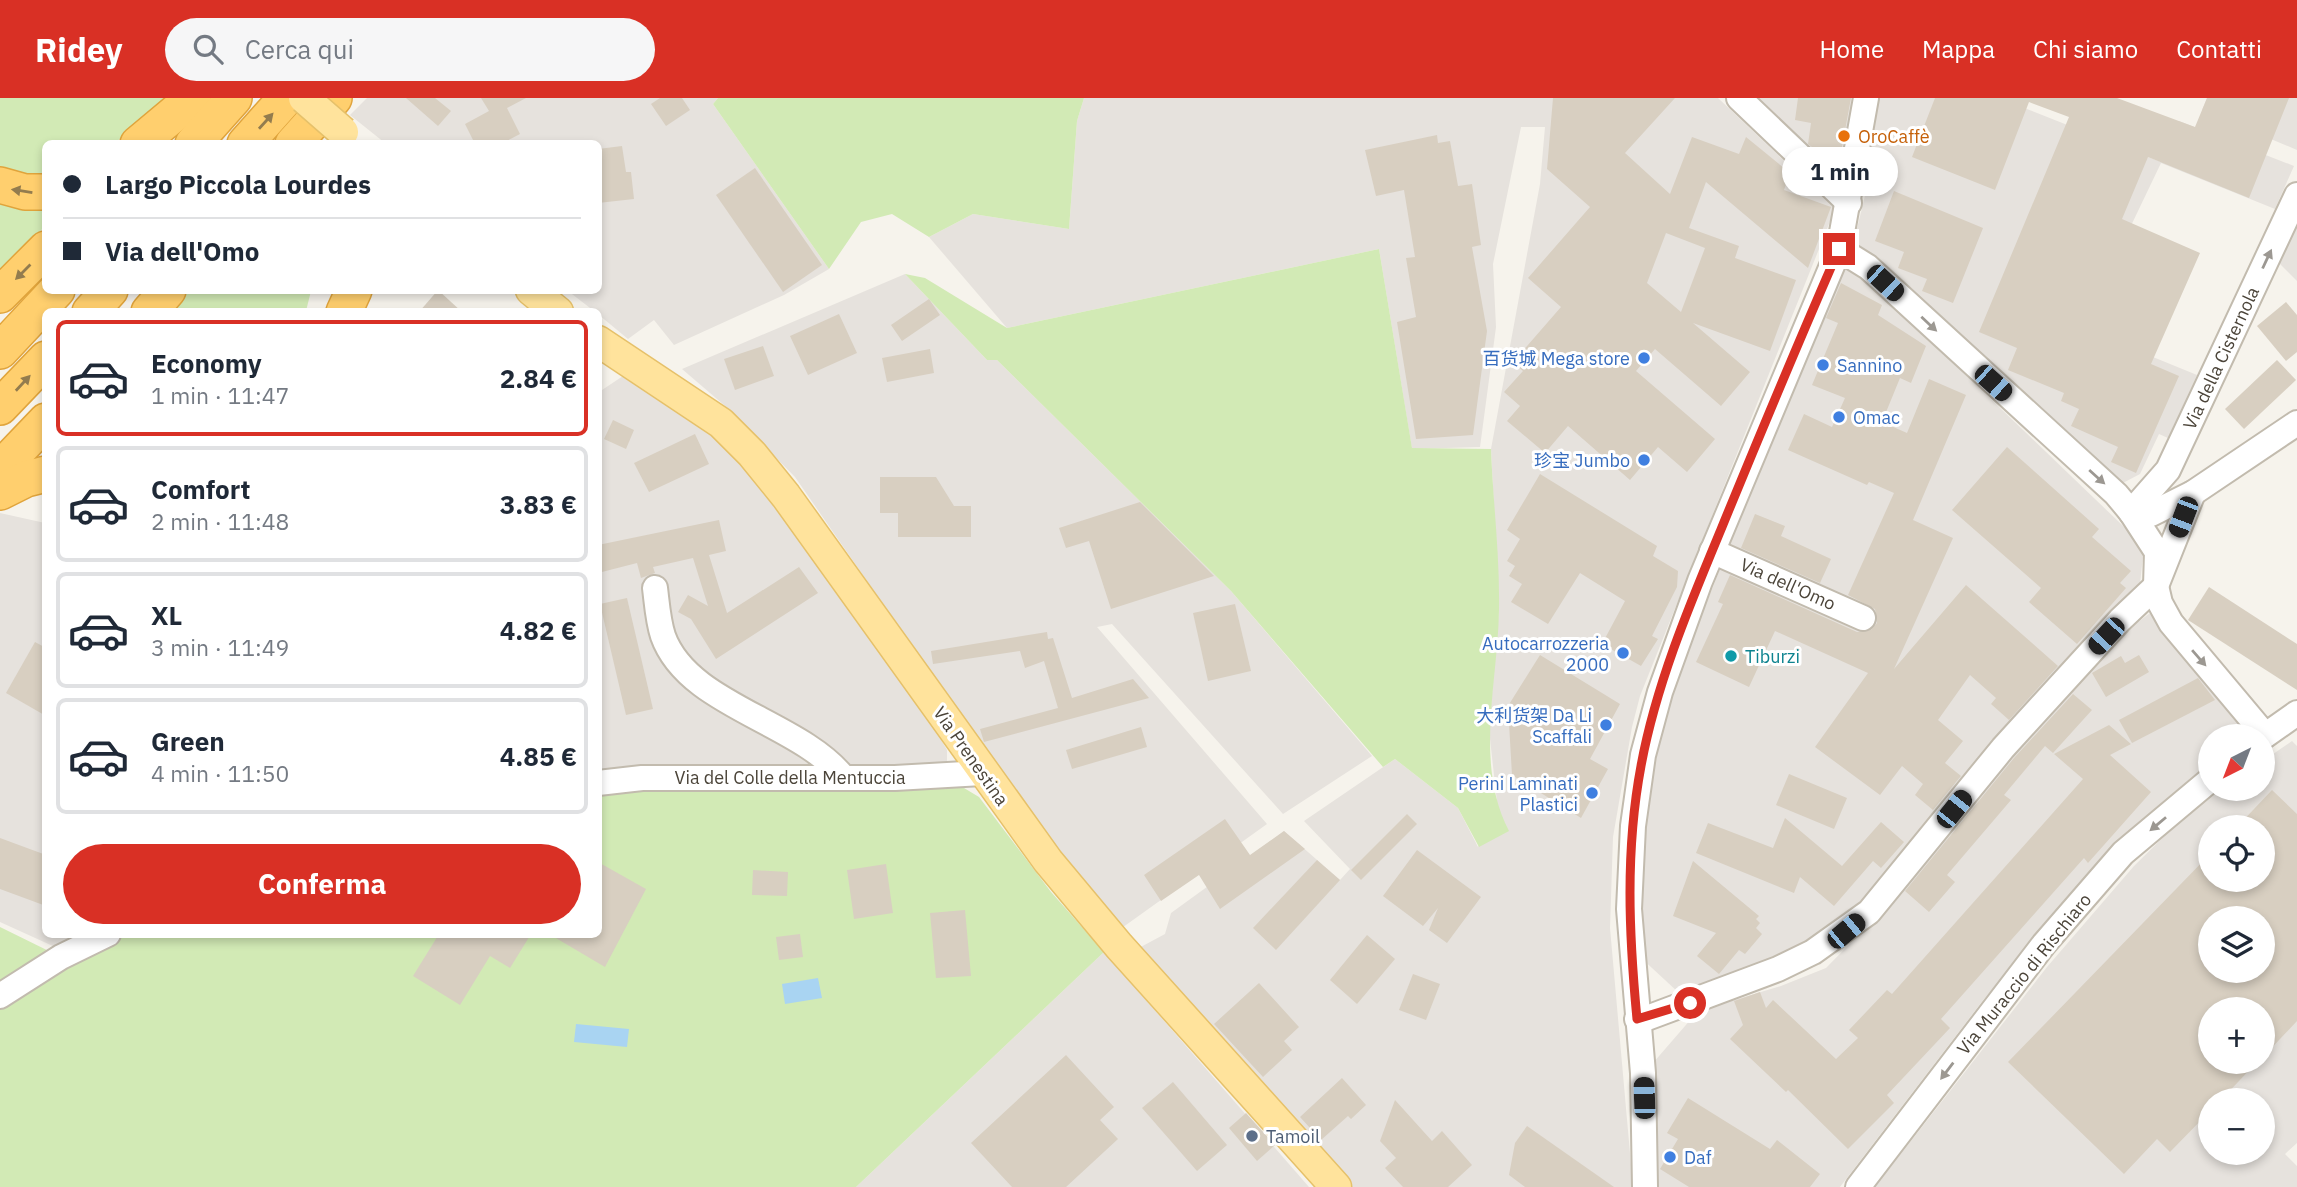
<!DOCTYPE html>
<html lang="it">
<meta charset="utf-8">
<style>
body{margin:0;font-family:"IBM Plex Sans","Noto Sans SC",sans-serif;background:#f6f6f7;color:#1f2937;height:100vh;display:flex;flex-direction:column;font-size:26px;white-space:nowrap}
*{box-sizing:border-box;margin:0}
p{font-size:23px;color:#747a83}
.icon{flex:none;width:38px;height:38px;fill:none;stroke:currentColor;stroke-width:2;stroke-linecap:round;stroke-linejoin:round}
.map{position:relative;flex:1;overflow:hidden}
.sheet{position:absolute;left:42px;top:210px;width:560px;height:630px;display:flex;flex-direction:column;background:#fff;border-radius:10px;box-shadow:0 4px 10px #0003}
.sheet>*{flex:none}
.top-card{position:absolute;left:42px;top:42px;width:560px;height:154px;border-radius:10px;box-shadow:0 4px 10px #0003;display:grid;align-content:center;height:154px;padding:0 21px;background:#fff}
.needle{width:46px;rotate:222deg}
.controls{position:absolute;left:2198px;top:626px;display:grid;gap:14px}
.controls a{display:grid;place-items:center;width:77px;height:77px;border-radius:50%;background:#fff;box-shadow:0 4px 10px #0003;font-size:35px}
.end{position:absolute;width:32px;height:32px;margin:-16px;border:9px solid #d93025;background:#fff;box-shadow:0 0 0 4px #fff}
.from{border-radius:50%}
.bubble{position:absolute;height:49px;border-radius:24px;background:#fff;box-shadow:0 4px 10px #0003;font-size:23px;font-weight:700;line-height:49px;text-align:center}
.car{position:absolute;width:21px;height:42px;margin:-21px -10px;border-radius:9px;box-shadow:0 0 5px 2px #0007;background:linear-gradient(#222 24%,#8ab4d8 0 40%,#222 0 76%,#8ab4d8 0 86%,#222 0)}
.top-card b{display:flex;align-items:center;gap:24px;height:66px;font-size:26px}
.top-card b+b{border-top:2px solid #e0e1e3}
.top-card i{width:18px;height:18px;background:#1f2937}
ul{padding:12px 0 0;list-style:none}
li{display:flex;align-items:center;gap:21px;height:116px;margin:0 14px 10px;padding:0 7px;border:4px solid #e0e1e3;border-radius:10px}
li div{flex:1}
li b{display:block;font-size:26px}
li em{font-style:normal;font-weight:700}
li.current{border-color:#d93025}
li>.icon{width:63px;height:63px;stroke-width:1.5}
.action{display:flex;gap:14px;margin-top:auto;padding:14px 21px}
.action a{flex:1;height:80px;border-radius:42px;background:#d93025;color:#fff;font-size:28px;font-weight:700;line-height:80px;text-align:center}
header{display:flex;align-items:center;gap:42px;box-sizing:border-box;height:98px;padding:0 35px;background:#d93025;color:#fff}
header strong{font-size:33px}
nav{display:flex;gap:38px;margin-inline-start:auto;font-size:24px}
.search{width:490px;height:63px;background:#f6f6f7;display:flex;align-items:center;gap:18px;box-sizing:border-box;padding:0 24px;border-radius:38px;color:#747a83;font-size:26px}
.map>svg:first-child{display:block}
</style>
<header>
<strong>Ridey</strong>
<div class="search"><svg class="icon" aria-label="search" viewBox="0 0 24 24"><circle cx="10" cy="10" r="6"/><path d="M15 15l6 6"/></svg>Cerca qui</div>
<nav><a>Home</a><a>Mappa</a><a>Chi siamo</a><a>Contatti</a></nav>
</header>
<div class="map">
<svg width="2297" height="1089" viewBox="0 0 2297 1089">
<rect width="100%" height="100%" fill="#f6f3ec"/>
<g fill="#e6e2dd" fill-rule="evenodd">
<polygon points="367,0 718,0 713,6 829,171 784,197 674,247 654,222 628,241 599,217 598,214 594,213 568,193 598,192 598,46 385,45 350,17"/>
<polygon points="1084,0 1718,0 1835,111 1640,598 1632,629 1613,739 1610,830 1633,1089 1352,1089 1137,851 1165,836 1171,815 1284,733 1340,782 1350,771 1304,723 1395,661 1458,710 1478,749 1498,713 1489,632 1499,511 1491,351 1540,86 1545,29 1521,29 1493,166 1496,229 1480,349 1412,351 1379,151 1007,230 929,139 973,116 1069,131 1077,23"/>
<polygon points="1751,0 1852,0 1843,74 1838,81"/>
<polygon points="1877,0 1999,0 2161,64 2179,23 2294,68 2275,111 2161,65 2082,230 2197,277 2168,340 2159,336 2140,376 2121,386 1854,143 1869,81 1879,82 1884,58 1870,54"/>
<polygon points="2207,0 2297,0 2297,52 2202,12"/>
<polygon points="2297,128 2297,183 2279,165"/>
<polygon points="1850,166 2144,448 2140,486 1890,774 1843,820 1788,856 1679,895 1638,857 1646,701 1665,608 1842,167"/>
<polygon points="905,176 987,262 997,262 1231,493 1372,658 1283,716 1112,526 1097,529 1267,726 1119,832 1020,704 795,379 724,307 682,271"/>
<polygon points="623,278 711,336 757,383 933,628 947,652 947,663 938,669 599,675 599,294"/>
<polygon points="0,415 45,425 46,836 86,837 55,849 0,824"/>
<polygon points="2150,515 2247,633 2240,639 2210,639 2210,664 2130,732 2058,814 1984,901 1840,1089 1658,1089 1653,965 1698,913 1781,888 1826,870 1888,807 2012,652 2120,538"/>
<path d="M2292,643L2297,648V1045L2285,1056L2297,1068V1089H1875L2047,869L2134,768L2196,707L2220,691H2263V663ZM2210,730H2263V782H2210ZM2210,821H2263V873H2210ZM2210,912H2263V964H2210ZM2210,1003H2263V1055H2210Z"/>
<polygon points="1104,854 1309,1089 856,1089"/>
</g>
<g fill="#d2eab5">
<polygon points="0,0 167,0 115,45 46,46 45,79 40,80 0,70"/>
<polygon points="718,0 1084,0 1077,23 1069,131 973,116 929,139 892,116 861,124 829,171 713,6"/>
<polygon points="0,96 46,101 45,128 0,177"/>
<path d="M1379,151L1412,350L1491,351C1493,404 1500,458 1499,512C1498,584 1474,666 1509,733L1479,749L1458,710L1395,661L1383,669L1231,493L997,262H987L905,176L925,180L1007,230Z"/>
<polygon points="187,193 311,193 306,213 168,214"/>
<polygon points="964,690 979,699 1051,794 1104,854 856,1089 0,1089 0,829 61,859 109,836 598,836 599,691"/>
</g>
<g fill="#a9d4f2">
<polygon points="818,880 822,900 785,906 782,886"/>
<polygon points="576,926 629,931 627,949 574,944"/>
</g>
<g fill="#d8cfc1" fill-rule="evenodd">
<polygon points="406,0 435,0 451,13 438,28"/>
<polygon points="481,0 526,0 507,10 520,36 501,46 475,46 465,26 489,13"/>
<polygon points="660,0 682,0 690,12 666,28 651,6"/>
<path d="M1553,0H1675L1625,55L1670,96L1692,39L1739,56L1746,39L1790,75L1784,92L1831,109L1808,170L1706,84L1689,130L1739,148L1735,160L1796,182L1770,253L1693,225L1750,274L1721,308L1655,251L1636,273L1715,341L1687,374L1658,349L1630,382L1568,328L1545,355L1507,323L1520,308L1504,294L1523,273L1513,264L1561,209L1528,180L1590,109L1547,71ZM1666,135L1705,150L1681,214L1647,185Z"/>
<polygon points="1798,0 1851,0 1839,65 1827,63 1823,54 1817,53 1808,46 1811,25 1795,22"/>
<polygon points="1935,0 2117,0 2195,29 2207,0 2289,0 2249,100 2148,59 2122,121 2200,155 2151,266 2179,278 2136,375 2111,364 2118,349 2071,328 2079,311 2061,303 2064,295 2008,272 2017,250 1979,234 2069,19 2029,4 1995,92 1912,59"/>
<polygon points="1437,37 1438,45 1450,43 1458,88 1472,86 1481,147 1472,149 1487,233 1473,337 1416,341 1397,224 1416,219 1406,160 1415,159 1404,92 1376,98 1365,52"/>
<polygon points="622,48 626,74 631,74 634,101 598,105 598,51"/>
<polygon points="755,70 822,167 783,194 716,97"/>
<polygon points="1894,93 1983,130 1953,205 1922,193 1927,181 1898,170 1904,154 1875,143"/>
<polygon points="1841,185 1882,207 1878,217 1926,248 1911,285 1900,280 1882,324 1907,335 1929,281 1966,297 1913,422 1953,440 1894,571 1966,487 2058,568 2009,622 1991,606 1996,600 1970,577 1938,622 1963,643 1945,665 1961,678 1933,712 1915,697 1923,686 1902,668 1880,697 1815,649 1868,575 1775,533 1749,589 1696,564 1723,506 1718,504 1730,477 1857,534 1871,532 1877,525 1875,511 1848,497 1894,395 1869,384 1867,387 1788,352 1804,316 1832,329 1845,300 1812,287 1838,225 1826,220"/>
<polygon points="438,192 462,214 419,214"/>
<polygon points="929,201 940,217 902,243 891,227"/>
<polygon points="2286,204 2297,217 2297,254 2286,263 2257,228"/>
<polygon points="839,216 857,255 808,277 790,238"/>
<polygon points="763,248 774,278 735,292 724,261"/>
<polygon points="930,251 934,275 887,284 882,260"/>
<polygon points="2277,262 2296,282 2244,331 2225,311"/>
<polygon points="613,322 634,332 626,351 604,341"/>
<polygon points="695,336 709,366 649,394 634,365"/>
<polygon points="2007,349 2099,431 2092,439 2131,473 2120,485 2126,490 2077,546 2029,504 2041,490 1952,412"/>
<polygon points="1540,376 1657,448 1653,458 1678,473 1677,489 1652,538 1658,541 1641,568 1602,546 1625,503 1580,475 1548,526 1511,504 1522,486 1509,478 1515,468 1507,463 1520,441 1507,432"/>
<polygon points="880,379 936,379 954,408 971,408 971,439 898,439 898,415 880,415"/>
<polygon points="1140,404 1214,478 1111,511 1089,443 1066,450 1059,430"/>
<polygon points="1755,416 1785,428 1781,438 1831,461 1820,485 1741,450"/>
<polygon points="719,422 726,453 709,457 727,515 799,469 818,495 716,561 691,521 678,514 688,497 708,508 693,460 653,469 655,475 641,480 637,465 598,475 598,447"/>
<polygon points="2209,489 2297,546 2297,592 2188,522"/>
<polygon points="627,500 653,611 626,617 600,506"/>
<polygon points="1235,506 1251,573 1208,583 1193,515"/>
<polygon points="1047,534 1048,541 1053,540 1072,600 1133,581 1149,600 984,644 980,631 1058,610 1044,563 1025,570 1020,553 933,566 931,553"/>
<polygon points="35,544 46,550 46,618 6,595"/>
<polygon points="1540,557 1620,606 1590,661 1608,671 1581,720 1512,677 1508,608"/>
<polygon points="2139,557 2149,574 2106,599 2092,575 2121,558 2125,565"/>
<polygon points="2198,580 2215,602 2132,645 2119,622"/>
<polygon points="2073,596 2092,612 2053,655 2045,648 2004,697 2011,702 1947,777 1955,784 1929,814 1905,793 2014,660"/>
<polygon points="2109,627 2131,646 2110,657 2151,694 2088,765 2084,760 1941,921 1950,930 1887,997 1894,1005 1848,1051 1788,992 1786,994 1730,941 1743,927 1734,903 1760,894 1766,910 1773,902 1836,961 1858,940 1849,932 1887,892 1892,896 2083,681 2054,656"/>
<polygon points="1141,629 1147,649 1072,671 1066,652"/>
<polygon points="1789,676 1847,700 1834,731 1776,707"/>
<path d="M2272,692L2297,716V923L2263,959V912H2210V964H2257L2220,1003H2210V1013L2170,1054L2157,1041L2124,1076L2008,964L2210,756V782H2263V730H2236ZM2210,821H2263V873H2210Z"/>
<polygon points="1407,716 1417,726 1361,782 1351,772"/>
<polygon points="1785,720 1842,768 1881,724 1904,744 1881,770 1873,763 1834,808 1800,779 1794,795 1696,755 1708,725 1773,750"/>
<polygon points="1225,721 1250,757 1284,733 1305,751 1220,811 1199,777 1161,803 1144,777"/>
<polygon points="0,740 46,757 46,808 0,791"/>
<polygon points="1417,752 1481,799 1447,845 1429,832 1438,810 1423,828 1383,798"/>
<polygon points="1317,762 1340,782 1276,852 1253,830"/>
<polygon points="1693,763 1759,818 1756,821 1760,825 1756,830 1762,836 1745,856 1739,852 1719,876 1697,858 1716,835 1673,818"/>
<polygon points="598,764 646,791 605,869 549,836 598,836"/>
<polygon points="886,766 893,815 854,821 847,772"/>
<polygon points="753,772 788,774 787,798 752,797"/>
<polygon points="965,812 971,878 936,880 930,815"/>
<polygon points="439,836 531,836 510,870 490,858 460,907 413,878"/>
<polygon points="800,836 803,859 779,862 776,839"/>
<polygon points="1367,837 1395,861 1357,906 1330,882"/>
<polygon points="1413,876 1440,886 1426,922 1399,912"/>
<polygon points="1259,885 1299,929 1284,943 1292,952 1263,979 1214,926"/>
<polygon points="1066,957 1114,1009 1100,1022 1118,1041 1066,1089 1012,1089 971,1045"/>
<polygon points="1342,980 1366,1007 1351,1021 1348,1018 1321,1042 1300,1019"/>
<polygon points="1173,984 1227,1047 1197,1073 1142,1010"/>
<polygon points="1688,1000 1770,1051 1777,1042 1820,1076 1810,1089 1689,1089 1660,1071 1678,1041 1667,1035"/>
<polygon points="1395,1002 1432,1043 1442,1033 1472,1067 1448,1089 1403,1089 1385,1070 1396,1060 1380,1043"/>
<polygon points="1246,1015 1275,1047 1257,1063 1229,1030"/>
<polygon points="1527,1028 1614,1089 1525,1089 1509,1077 1515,1045"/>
</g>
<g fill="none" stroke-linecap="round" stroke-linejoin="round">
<defs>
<g id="minor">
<polyline points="1739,0 1849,105"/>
<polyline points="1839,151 1868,169 2116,396 2131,414 2157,454 2156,488 2160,505 2171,525 2265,637"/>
<polyline points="2131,414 2168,372 2297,97"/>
<polyline points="2131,414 2151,416 2193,395 2297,325"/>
<polyline points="1712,453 1863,520"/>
<path d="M655,490C657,506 658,523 663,538C688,608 799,623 844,680"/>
<polyline points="2263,639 2297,615"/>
<polyline points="598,685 642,680 895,680 982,675"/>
<polyline points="0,898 61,859 108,836"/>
<polyline points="1637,921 1647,920 1778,871 1813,854 1869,814 2003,650 2120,522 2156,488 2193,395"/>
<polyline points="1645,1089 1643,975 1629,811 1633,728 1643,657 1660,594 1700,483 1839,151 1866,0"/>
<polyline points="1858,1089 2044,846 2123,755 2210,682"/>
</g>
<g id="major">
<polyline points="531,192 558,214"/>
<polyline points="598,243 721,325 752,356 786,398 1048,763 1119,848 1336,1089"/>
</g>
<g id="highway">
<polyline points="138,46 193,0"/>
<polyline points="193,46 234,0"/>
<polyline points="245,46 286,0"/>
<polyline points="293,46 334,0"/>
<polyline points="0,87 25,94 46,94"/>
<polyline points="0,197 46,151"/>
<polyline points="90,214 110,192"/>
<polyline points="149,214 168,192"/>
<polyline points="344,214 354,192"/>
<polyline points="0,253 57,192"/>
<polyline points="0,309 46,261"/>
<polyline points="0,371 46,323"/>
<polyline points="0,394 26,381 46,376"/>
</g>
</defs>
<use href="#minor" stroke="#c2bbae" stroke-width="28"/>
<use href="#major" stroke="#e6c16a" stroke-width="33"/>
<use href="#highway" stroke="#e0a43c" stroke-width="38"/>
<use href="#minor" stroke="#fff" stroke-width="24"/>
<use href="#major" stroke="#ffe39c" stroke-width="30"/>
<use href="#highway" stroke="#ffcf6e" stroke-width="35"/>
<defs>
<polyline id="major-bridge" points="304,0 343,34"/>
</defs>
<use href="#major-bridge" stroke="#e6c16a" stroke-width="33" stroke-linecap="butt"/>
<use href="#major-bridge" stroke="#ffe39c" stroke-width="30"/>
</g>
<defs><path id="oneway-solid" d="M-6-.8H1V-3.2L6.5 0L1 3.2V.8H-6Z" transform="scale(1.75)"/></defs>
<g fill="#937c4e">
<use href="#oneway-solid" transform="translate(266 23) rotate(-48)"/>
<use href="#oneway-solid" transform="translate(22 93) rotate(-171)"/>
<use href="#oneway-solid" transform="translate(23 174) rotate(135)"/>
<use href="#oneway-solid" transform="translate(23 285) rotate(-47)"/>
</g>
<g fill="#9c9892">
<use href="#oneway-solid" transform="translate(2267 161) rotate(-65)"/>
<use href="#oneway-solid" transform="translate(1929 226) rotate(43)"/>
<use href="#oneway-solid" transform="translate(2097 379) rotate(42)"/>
<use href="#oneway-solid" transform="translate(2199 560) rotate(49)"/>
<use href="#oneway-solid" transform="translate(2158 726) rotate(140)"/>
<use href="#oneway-solid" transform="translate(1947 973) rotate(127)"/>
</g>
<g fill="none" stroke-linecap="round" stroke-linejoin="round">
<path stroke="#d93025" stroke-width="9" d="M1690,905L1637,921C1629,837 1625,753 1641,668C1656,586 1690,506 1722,429C1760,336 1799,243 1839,151"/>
</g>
<circle fill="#e8710a" stroke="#fff" stroke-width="2.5" cx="1844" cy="38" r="7"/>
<g fill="#3f7fe0" stroke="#fff" stroke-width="2.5">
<circle cx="1644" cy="260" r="7"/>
<circle cx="1823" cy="267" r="7"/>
<circle cx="1839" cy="319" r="7"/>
<circle cx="1644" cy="362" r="7"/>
<circle cx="1623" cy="555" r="7"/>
<circle cx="1606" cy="627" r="7"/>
<circle cx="1592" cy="695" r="7"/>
<circle cx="1670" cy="1059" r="7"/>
</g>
<circle fill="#0f9aa8" stroke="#fff" stroke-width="2.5" cx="1731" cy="558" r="7"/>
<circle fill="#5c6f8a" stroke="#fff" stroke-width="2.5" cx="1252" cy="1038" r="7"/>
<g text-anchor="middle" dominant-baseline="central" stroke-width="6" stroke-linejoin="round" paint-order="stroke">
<g font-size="18" fill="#c56008" stroke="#fff" text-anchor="start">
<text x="1858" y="38">OroCaffè</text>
</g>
<g font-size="18" fill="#366cbe" stroke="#fff" text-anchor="end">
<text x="1630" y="260">百货城 Mega store</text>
<text x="1837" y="267" text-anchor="start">Sannino</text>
<text x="1853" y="319" text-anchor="start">Omac</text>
<text x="1630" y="362">珍宝 Jumbo</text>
<text x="1609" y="545">Autocarrozzeria<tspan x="1609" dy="21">2000</tspan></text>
<text x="1592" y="617">大利货架 Da Li<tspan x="1592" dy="21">Scaffali</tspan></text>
<text x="1578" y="685">Perini Laminati<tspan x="1578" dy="21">Plastici</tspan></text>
<text x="1684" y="1059" text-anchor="start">Daf</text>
</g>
<g font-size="18" fill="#4b4439" stroke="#fff">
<text transform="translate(2221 260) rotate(-65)">Via della Cisternola</text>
<text transform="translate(1788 486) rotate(24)">Via dell'Omo</text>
<text transform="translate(971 658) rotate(55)">Via Prenestina</text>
<text x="790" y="679">Via del Colle della Mentuccia</text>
<text transform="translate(2024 876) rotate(-51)">Via Muraccio di Rischiaro</text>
</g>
<g font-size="18" fill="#0d838f" stroke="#fff" text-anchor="start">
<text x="1745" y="558">Tiburzi</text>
</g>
<g font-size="18" fill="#4e5e75" stroke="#fff" text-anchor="start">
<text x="1266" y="1038">Tamoil</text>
</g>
</g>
</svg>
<div class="controls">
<a><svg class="needle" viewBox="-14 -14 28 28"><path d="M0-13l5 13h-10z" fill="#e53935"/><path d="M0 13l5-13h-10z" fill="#747a83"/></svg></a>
<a><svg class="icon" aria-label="locate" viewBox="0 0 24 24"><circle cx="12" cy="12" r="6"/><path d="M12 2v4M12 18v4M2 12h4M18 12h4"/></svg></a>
<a><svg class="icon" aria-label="layers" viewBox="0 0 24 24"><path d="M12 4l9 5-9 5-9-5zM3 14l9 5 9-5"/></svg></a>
<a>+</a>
<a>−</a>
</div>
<i class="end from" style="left:1690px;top:905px"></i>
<i class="end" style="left:1839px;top:151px"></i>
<div class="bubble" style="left:1782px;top:49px;width:116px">1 min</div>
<i class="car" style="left:1885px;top:185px;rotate:133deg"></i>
<i class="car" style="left:1993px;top:285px;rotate:132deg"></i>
<i class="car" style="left:2183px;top:419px;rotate:201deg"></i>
<i class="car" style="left:2106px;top:538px;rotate:223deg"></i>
<i class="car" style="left:1954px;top:711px;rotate:39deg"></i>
<i class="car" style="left:1846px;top:833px;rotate:50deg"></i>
<i class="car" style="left:1644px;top:1000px;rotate:358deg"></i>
<div class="top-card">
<b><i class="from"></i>Largo Piccola Lourdes</b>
<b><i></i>Via dell'Omo</b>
</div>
<section class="sheet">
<ul>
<li class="current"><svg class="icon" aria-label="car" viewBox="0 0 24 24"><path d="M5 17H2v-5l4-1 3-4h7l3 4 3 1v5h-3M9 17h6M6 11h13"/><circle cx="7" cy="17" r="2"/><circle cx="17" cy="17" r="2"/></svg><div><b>Economy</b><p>1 min · 11:47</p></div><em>2.84 €</em></li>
<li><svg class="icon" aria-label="car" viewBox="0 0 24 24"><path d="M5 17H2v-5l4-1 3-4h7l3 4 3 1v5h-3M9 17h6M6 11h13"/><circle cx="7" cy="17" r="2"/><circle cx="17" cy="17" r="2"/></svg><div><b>Comfort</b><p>2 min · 11:48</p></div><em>3.83 €</em></li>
<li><svg class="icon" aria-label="car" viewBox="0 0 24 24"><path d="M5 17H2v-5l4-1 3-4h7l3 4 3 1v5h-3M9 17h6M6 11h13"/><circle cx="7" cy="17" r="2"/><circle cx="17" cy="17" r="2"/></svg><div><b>XL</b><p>3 min · 11:49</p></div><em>4.82 €</em></li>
<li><svg class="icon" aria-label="car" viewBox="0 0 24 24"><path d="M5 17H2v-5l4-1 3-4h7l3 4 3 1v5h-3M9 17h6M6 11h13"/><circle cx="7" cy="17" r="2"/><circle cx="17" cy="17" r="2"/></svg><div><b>Green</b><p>4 min · 11:50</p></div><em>4.85 €</em></li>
</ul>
<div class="action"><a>Conferma</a></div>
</section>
</div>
